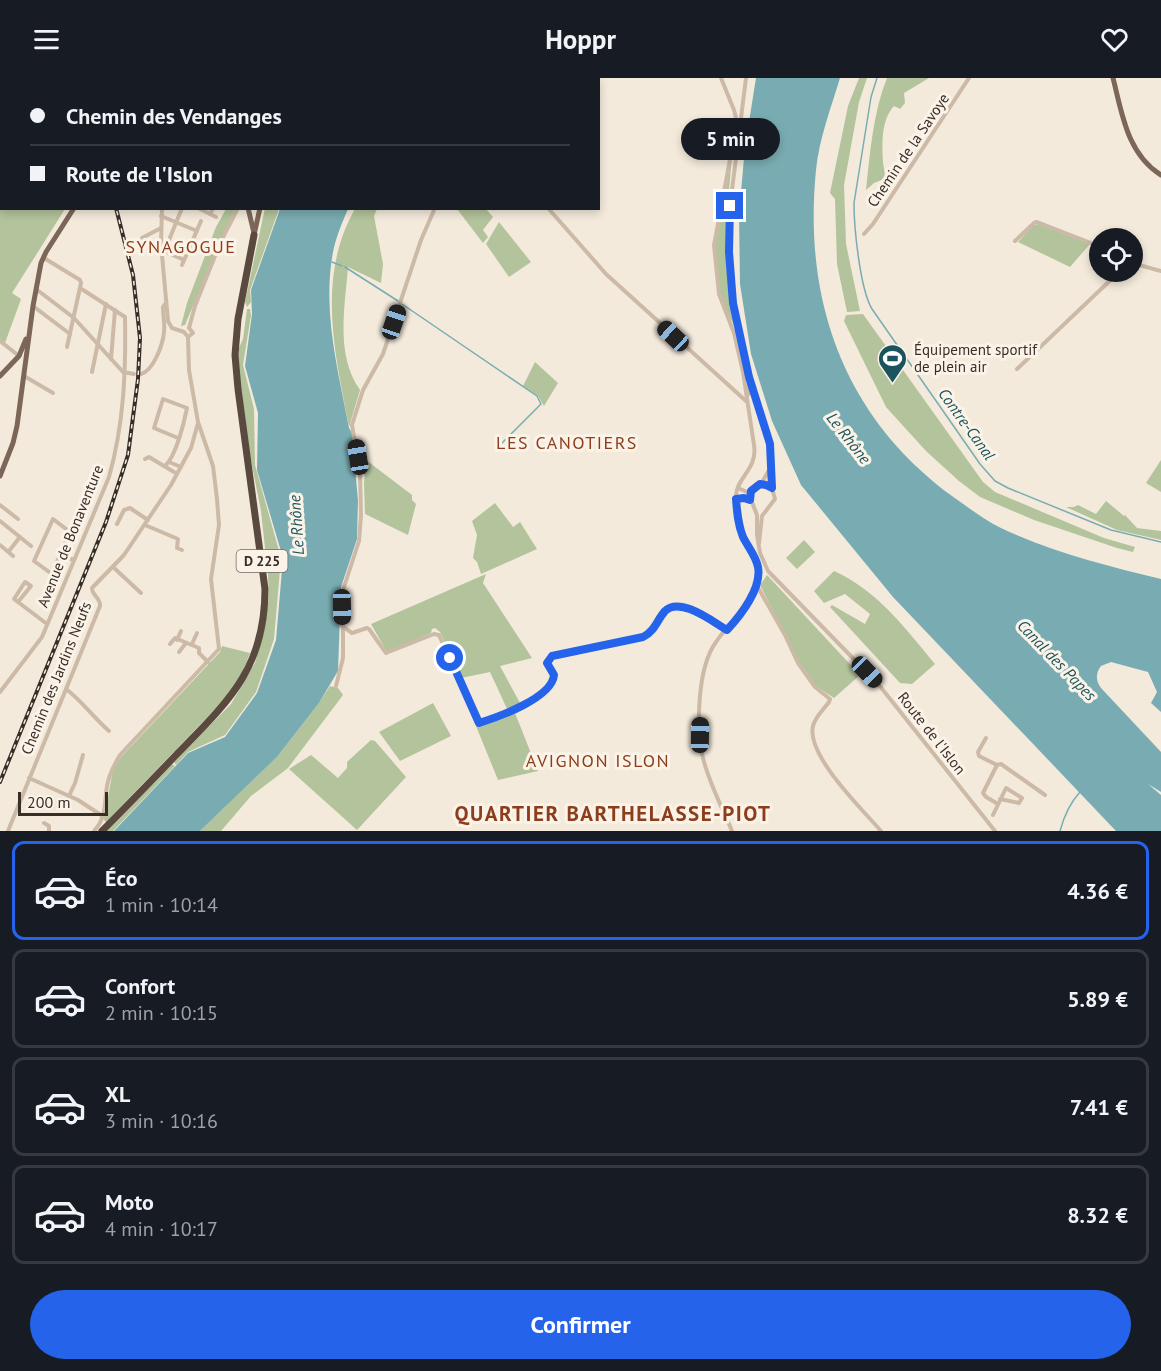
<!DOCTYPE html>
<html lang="fr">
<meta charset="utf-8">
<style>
body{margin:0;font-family:"PT Sans",sans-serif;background:#242831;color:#f1f3f6;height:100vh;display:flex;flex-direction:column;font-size:22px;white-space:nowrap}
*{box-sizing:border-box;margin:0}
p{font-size:20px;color:#9ea1a6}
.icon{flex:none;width:33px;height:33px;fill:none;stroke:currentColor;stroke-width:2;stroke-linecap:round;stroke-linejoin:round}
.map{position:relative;height:753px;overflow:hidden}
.panel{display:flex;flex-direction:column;background:#171b24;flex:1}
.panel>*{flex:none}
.guide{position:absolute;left:0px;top:0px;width:600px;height:132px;box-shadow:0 3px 9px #0003;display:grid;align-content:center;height:132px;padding:0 30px;background:#171b24}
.tools{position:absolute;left:1089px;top:150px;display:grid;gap:12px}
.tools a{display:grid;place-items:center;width:54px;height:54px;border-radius:50%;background:#171b24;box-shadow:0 3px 9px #0003;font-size:30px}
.scale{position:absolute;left:18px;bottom:15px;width:90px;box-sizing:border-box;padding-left:6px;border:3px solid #382e28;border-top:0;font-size:16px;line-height:21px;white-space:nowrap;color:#382e28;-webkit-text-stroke:4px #fbf3e8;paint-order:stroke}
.end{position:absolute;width:27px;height:27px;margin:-14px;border:8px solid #2563eb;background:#fff;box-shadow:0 0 0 3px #fff}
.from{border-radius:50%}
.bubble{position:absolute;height:42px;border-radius:21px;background:#171b24;box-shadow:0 3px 9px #0003;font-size:20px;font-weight:700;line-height:42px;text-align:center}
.car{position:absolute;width:18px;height:36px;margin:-18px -9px;border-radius:8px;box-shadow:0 0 4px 2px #0007;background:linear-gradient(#222 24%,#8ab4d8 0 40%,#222 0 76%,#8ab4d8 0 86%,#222 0)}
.guide b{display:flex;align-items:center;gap:21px;height:57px;font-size:22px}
.guide b+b{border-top:2px solid #363941}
.guide i{width:15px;height:15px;background:#f1f3f6}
ul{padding:10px 0 0;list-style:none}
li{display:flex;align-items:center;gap:18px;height:99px;margin:0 12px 9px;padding:0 18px;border:3px solid #363941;border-radius:12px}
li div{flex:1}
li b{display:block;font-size:22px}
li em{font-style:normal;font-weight:700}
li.active{border-color:#2563eb}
li>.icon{width:54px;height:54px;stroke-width:1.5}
.primary-button{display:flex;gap:12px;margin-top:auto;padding:12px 30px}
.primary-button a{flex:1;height:69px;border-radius:36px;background:#2563eb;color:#fff;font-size:24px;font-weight:700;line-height:69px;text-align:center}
header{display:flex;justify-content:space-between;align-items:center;height:78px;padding:0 30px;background:#171b24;font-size:27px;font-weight:700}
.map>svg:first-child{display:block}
</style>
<header><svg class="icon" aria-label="menu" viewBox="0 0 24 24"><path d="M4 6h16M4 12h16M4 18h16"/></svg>Hoppr<svg class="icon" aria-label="heart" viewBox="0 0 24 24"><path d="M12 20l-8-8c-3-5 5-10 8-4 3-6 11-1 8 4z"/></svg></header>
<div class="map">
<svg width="1161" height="753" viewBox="0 0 1161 753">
<rect width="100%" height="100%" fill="#f3eadc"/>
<g fill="#b3c39b">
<polygon points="859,0 867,0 859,24 844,107 846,166 860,233 847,234 837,186 835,121 830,115 848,28"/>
<path d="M887,0H929L904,15L905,25L900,31L894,28C881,42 882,66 883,83C883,90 886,94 884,101L874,105L866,112C870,75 873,35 887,0Z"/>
<polygon points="732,79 726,145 728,200 735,249 720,220 714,172"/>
<polygon points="0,81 2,130 65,131 12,215 21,221 5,265 0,261"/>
<polygon points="265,130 279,131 250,212 251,224 247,229 245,224"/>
<polygon points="226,131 235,131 187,242 185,247 181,248 187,225 216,149"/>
<path d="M355,131H377L374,138L383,186L381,205L348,189C345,229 335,277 360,312L349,349C335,276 316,199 355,131Z"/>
<polygon points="457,131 486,131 493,139 483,152 488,159 483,165"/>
<polygon points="499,144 531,184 509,199 486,166"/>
<polygon points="1038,146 1090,166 1070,189 1018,164 1033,148"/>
<polygon points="247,231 250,231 251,237 243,287 254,331 255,387 281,480 274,561 256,614 225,657 188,674 176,687 174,684 231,626 255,585 264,553 269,519 268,497 261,433 250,377 238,296 238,272 243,261"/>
<polygon points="863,236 983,404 995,414 1104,460 1135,469 1133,474 1117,470 1034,442 980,419 959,403 926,373 886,329 844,243 846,237"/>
<polygon points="535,284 558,305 544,328 538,318 523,308"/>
<polygon points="366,382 412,417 412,422 416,426 408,457 365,436 364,405"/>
<polygon points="1161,382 1161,414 1146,405"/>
<polygon points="1106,423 1124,438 1125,437 1137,450 1161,453 1161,462 1117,452 1066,429 1074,429 1078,427 1096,436"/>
<polygon points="495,425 513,449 520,444 537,471 481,496 477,484 473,480 477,457 472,443"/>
<polygon points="804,462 815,474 797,491 786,480"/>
<path d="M834,493C877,512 906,551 935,586L912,606L900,605L830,529L832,527L865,546L870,536L845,516L824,525L814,513Z"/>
<polygon points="486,496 483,505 532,580 500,588 521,627 508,633 490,594 461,600 440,554 435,550 432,551 431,555 387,574 371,546"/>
<polygon points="767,497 860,597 834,620 816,608 799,584 760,507"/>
<polygon points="222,568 250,575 241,598 221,625 106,744 104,742 113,691 122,678 220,574"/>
<polygon points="330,608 338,610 343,617 288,690 251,718 221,753 200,753 277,679 319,625"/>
<polygon points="433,625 451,658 400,683 379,654"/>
<polygon points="515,635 538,693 498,702 476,648"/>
<polygon points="371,662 375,663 406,699 357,752 289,691 311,677 338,700 347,690 347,684"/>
<polygon points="172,686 175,688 113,753 107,753"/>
</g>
<g fill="#79acb2">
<path d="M756,0H840C831,30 819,61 816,92C803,223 844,339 952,418C968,429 984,442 1001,450C1052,474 1107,488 1161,501V634L1151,625L1157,614L1148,594L1111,584L1101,588C1095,596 1096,603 1101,610L1161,674V714L1148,706L1161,717V753H1116L893,519L801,407L772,343L751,276L740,206L739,136L745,69Z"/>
<path d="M280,131H348C342,145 336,159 333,174C322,233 338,292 349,350L352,355L358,423L357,461L341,509L338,593L319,625L277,679L200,753H114L188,675L225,659L257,615L276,562L283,480L257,392L258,335L245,288L252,236L251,212Z"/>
</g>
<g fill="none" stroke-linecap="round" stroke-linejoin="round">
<g stroke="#79acb2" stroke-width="1.5">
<path d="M877,0L871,19L854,125C854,150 860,211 872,231L980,386L995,403L1008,410L1111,452L1161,464"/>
<polyline points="332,184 342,188"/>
<polyline points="345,189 398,223"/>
<polyline points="402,226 537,318 541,326 500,367"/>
<path d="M1060,753C1064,738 1069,726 1080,714"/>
</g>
<g stroke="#ccbaa7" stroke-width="4">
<polyline points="11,0 12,2"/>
<polyline points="32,0 33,2"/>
<polyline points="231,0 235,2"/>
<path d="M721,0L734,32L737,44L714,167L719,216L734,255L743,294L754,367C758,391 737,399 736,417C735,430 738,445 743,457C748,471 761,484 758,500C753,526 730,543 716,564C697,590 696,650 703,680C709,705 722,729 732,753"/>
<polyline points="746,0 730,128 729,174 730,204 740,264 769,366 772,410"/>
<polyline points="93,2 94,0"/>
<polyline points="209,2 210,0"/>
<polyline points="243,2 244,0"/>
<polyline points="263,2 264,0"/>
<polyline points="322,2 324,0"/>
<polyline points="550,2 552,0"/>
<polyline points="0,20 2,23"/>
<polyline points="0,77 2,77"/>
<polyline points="162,130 161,166 168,243 172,250 184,254 188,259"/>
<polyline points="182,130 167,167 162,172 184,182"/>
<polyline points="198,130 216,139"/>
<polyline points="548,130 606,196 746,323"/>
<polyline points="210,136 213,130"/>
<polyline points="161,138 197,153"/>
<polyline points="864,156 873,146 969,0"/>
<polyline points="142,160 161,150"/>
<polyline points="1015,163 1034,145 1037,144 1091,165 1100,172"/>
<polyline points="44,180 80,202 81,205 67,269"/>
<polyline points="1132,185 1161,193"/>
<polyline points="182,187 201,143"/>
<polyline points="36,211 74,240 123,294 134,296"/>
<polyline points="33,228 70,256"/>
<polyline points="189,250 195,228 221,163 238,130"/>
<polyline points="188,259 193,255 189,250"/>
<polyline points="0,263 19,278"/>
<polyline points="111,281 115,232"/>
<polyline points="1017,291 1119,194"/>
<polyline points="92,294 106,226"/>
<path d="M141,296C153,293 163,267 164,254C165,246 163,237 163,229L165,226"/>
<polyline points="24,298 53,315"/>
<polyline points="747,318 749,315 749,302"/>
<polyline points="145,381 149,379 174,394"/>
<polyline points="169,384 181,389"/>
<path d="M165,388C176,378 184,345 187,330L163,321L154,350L178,360"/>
<polyline points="761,406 769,392"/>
<polyline points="738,410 747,414 751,413"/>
<polyline points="736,421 744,420 750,422"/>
<polyline points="0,427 18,441"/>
<polyline points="0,443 31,468"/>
<polyline points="117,446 124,432 130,430 148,442"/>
<polyline points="145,447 178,461 177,470 182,472"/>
<polyline points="759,465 762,438 775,421 772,410 763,406 753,410 750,419 757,437 757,457 760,475 768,493 879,607 995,753"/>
<polyline points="0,467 13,478"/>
<polyline points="9,473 20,459"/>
<polyline points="60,477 70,454 53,441 34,483 52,496 60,477 74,482"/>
<polyline points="113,489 141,515"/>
<path d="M756,506L785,557L798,585L815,609L830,621L829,624C824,631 815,639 813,648C806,677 862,731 881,753"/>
<polyline points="18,524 31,508 25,504 14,521 18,524 47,546"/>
<path d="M342,548L352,555L367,550L369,551L386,575L434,556L439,557L479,645C498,639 552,620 554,597L547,585L552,578L643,559C655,553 657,542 665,533C680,518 713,544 727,552"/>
<polyline points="177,562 181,553"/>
<polyline points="170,566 175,560 199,570 199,575 208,584"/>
<polyline points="192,566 197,555"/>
<polyline points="179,574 186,565"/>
<polyline points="336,608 343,580 343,512 359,463 361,437 360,394 352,347 363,312 383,276 421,162 435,130"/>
<path d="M66,611C82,623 93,639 109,653"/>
<path d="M0,614L42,559L109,399C124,346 126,293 125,239L80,210"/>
<polyline points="986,660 978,674 979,678 997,687 1001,686 1045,717"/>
<polyline points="997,687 983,715 986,719 998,726"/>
<polyline points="29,700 78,722 104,739"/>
<polyline points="69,718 75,705 83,677"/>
<polyline points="993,737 1006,710 1022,720 1019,725 1000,721"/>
<polyline points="44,745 49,748 49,753"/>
<path d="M8,753L100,528C101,520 92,518 92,510L124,477L171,407L191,370L198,345"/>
<path d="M94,753C107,739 104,725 107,708C109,696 114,687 120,677L219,571L211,501L219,447L217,421L213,388L198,344L189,292L188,259"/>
</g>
<g stroke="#7b6658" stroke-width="5">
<polyline points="126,0 126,2"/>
<path d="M1113,0C1122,35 1127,76 1161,97"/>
<polyline points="50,2 53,0"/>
<polyline points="341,2 343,0"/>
<polyline points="350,2 352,0"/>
<polyline points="0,36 2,35"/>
<polyline points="248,130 254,155"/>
<polyline points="254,157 260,130"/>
<polyline points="0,298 19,278 26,261"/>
<polyline points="0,398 13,365 17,348 33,228 41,185 46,174 74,130"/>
</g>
<path stroke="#5a493e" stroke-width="7" d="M102,753C128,727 153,701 179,674C230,622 265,589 265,511L238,311L235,277L238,241L254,157"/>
<defs>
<g id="rail">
<polyline points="41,0 42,2"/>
<polyline points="55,0 56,2"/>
<polyline points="0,704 106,444 128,377 138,301 140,260 133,197 116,130"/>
</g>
</defs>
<use href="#rail" stroke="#382e28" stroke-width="4"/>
<use href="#rail" stroke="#fbf3e8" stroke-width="1.5" stroke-dasharray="4.5" stroke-linecap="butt"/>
</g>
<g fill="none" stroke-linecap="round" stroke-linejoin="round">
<path stroke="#2563eb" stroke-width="8" d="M450,580L479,645C498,639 552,620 554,597L547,585L552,578L643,559C655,553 657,542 665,533C680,518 713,544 727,552C741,537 762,510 758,489C756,478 748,469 743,459C738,447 737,434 736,421L744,420L750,422L751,413L760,406L766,407L772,410L770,366L749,299L733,225L729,174L730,128"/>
</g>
<defs>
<symbol id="stadium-pin" viewBox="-11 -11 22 30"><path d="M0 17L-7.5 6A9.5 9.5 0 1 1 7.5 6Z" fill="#1b545c" stroke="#fbf3e8"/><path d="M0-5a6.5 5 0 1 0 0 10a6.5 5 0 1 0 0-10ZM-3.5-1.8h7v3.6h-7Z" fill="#fff"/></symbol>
</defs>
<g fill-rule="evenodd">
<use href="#stadium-pin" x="876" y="264" width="33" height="45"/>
</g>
<g text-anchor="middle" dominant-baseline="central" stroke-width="6" stroke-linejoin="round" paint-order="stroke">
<rect fill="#fbf3e8" stroke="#726962" stroke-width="1.5" x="236.5" y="472" width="51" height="22" rx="4.5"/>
<g font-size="14" font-weight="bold" fill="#382e28">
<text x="262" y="483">D 225</text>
</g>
<g font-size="15" fill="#382e28" stroke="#fbf3e8">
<text transform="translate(908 72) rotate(-56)">Chemin de la Savoye</text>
<text transform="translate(70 458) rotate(-68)">Avenue de Bonaventure</text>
<text transform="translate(56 600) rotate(-68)">Chemin des Jardins Neufs</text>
<text transform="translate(932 655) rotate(52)">Route de l'Islon</text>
</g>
<g font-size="15" fill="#382e28" stroke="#fbf3e8" text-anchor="start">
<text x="914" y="271">Équipement sportif<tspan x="914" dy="17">de plein air</tspan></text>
</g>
<g font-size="16" font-style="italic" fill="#1b545c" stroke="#fbf3e8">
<text transform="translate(967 346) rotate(54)">Contre-Canal</text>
<text transform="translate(849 360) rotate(52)">Le Rhône</text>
<text transform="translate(296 447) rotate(-94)">Le Rhône</text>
<text transform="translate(1057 582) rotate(46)">Canal des Papes</text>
</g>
<g font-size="18" letter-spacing="1.5" fill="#8c3e1c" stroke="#fbf3e8">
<text x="181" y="168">SYNAGOGUE</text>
<text x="567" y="364">LES CANOTIERS</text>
<text x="598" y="682">AVIGNON ISLON</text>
</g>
<g font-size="21" font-weight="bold" letter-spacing="1.5" fill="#8c3e1c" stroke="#fbf3e8">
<text x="613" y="735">QUARTIER BARTHELASSE-PIOT</text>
</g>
</g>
</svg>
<div class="tools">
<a><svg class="icon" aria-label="locate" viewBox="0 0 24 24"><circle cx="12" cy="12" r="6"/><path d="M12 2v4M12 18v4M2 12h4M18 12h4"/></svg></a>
</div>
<div class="scale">200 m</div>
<i class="end from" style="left:450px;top:580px"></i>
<i class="end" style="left:730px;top:128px"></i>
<div class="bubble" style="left:681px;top:40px;width:99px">5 min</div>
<i class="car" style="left:394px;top:244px;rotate:19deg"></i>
<i class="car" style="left:673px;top:258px;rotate:313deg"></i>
<i class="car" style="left:358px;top:379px;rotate:351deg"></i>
<i class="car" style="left:342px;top:529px;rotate:179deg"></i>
<i class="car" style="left:867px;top:594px;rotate:136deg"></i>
<i class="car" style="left:700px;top:657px;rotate:1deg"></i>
<div class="guide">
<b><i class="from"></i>Chemin des Vendanges</b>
<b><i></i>Route de l'Islon</b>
</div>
</div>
<section class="panel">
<ul>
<li class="active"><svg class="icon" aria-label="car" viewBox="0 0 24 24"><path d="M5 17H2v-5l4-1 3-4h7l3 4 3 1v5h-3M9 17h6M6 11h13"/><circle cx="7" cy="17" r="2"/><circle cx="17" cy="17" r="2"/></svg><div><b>Éco</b><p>1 min · 10:14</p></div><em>4.36 €</em></li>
<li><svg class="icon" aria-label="car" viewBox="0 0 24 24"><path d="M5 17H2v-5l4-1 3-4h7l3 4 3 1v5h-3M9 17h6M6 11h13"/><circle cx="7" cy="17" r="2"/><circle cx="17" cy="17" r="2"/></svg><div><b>Confort</b><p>2 min · 10:15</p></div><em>5.89 €</em></li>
<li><svg class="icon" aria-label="car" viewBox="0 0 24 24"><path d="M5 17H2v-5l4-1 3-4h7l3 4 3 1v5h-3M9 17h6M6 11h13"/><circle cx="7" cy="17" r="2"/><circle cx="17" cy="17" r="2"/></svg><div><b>XL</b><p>3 min · 10:16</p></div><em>7.41 €</em></li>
<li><svg class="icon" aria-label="car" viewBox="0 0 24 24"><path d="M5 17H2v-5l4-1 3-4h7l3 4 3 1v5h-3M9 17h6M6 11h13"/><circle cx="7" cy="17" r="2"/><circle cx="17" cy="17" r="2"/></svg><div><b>Moto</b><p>4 min · 10:17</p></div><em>8.32 €</em></li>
</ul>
<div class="primary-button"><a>Confirmer</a></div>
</section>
